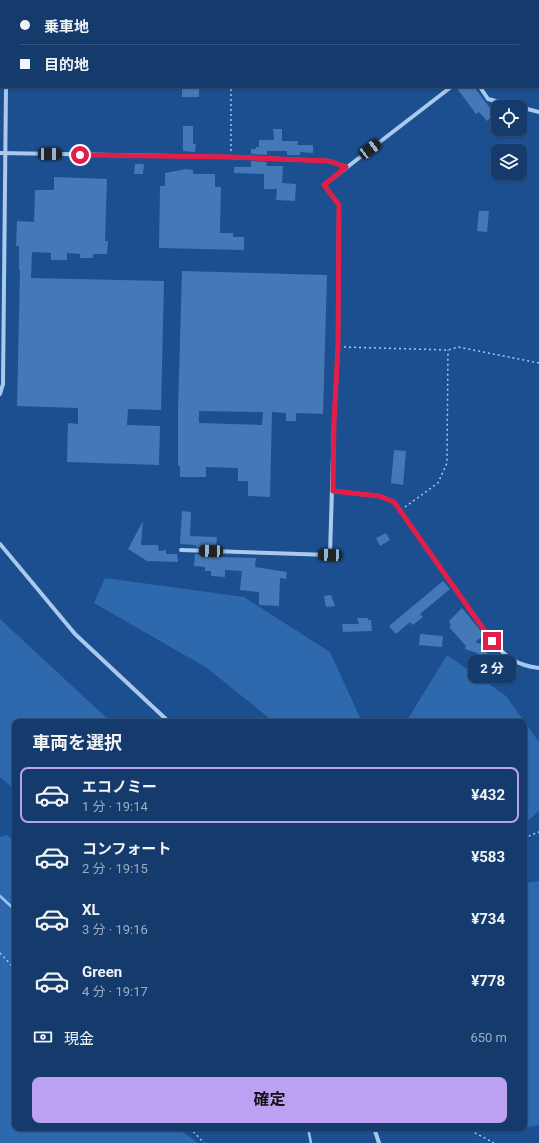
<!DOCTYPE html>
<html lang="ja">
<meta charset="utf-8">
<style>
body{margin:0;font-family:Roboto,"Noto Sans JP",sans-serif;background:#1d4271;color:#f1f3f6;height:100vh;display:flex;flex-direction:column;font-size:15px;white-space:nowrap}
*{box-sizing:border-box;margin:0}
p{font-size:13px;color:#9dadc1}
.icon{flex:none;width:22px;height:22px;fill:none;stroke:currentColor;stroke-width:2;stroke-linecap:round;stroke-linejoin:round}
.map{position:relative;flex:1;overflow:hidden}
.drawer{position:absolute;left:12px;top:719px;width:515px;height:412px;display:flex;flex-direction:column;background:#143b6b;border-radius:8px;box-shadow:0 1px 3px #0004,0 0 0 1px #33557e}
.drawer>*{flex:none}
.banner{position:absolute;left:0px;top:0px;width:539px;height:88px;box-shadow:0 1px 3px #0004,0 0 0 1px #33557e;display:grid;align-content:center;height:88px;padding:0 20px;background:#143b6b}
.buttons{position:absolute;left:491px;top:100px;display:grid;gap:8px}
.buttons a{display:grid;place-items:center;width:36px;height:36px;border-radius:8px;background:#143b6b;box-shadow:0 1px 3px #0004,0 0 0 1px #33557e;font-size:20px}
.end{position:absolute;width:18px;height:18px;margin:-9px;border:5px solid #e11d48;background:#fff;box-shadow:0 0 0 2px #fff}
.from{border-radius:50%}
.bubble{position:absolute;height:28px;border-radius:8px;background:#143b6b;box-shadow:0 1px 3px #0004,0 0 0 1px #33557e;font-size:13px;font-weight:700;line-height:28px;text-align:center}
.car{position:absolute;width:12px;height:24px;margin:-12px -6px;border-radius:5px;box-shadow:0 0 3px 1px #0007;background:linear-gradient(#222 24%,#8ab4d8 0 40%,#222 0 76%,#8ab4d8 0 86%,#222 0)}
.banner b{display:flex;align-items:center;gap:14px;height:38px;font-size:15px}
.banner b+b{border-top:1px solid #33557e}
.banner i{width:10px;height:10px;background:#f1f3f6}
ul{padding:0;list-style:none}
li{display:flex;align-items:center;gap:12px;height:56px;margin:0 8px 6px;padding:0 12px;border:2px solid transparent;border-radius:8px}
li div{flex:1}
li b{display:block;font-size:15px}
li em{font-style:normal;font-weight:700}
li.on{border-color:#bca0f2}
li>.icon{width:36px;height:36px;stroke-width:1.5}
h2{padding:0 20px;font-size:18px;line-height:48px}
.pay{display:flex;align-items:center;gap:10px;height:44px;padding:0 20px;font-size:15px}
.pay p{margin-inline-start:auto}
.action{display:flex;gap:8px;margin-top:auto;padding:8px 20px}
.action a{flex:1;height:46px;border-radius:8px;background:#bca0f2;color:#111;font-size:16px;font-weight:700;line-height:46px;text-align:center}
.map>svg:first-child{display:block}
</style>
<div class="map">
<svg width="539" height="1143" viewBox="0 0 539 1143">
<rect width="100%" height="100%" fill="#1b4f8f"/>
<g fill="#2e69ad">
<polygon points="105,578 244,597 330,652 362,722 274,722 207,668 94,603"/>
<polygon points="0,619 111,722 15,722 15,790 0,777"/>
<polygon points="447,655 506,696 539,742 539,811 524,824 524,722 406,722"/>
<polygon points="7,835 15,841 15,1128 178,1128 198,1143 0,1143 0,837"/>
<polygon points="539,881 539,1125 524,1128 524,883"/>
</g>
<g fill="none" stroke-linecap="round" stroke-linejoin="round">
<g stroke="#9cc4f0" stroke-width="2.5">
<polyline points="0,896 15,910"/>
<polyline points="308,1128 311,1143"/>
</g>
</g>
<g fill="#4478b7" fill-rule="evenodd">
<rect x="182" y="87" width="17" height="10"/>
<polygon points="456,87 474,87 493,112 490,114 492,116 487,121 479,112 476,114"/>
<polygon points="183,126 193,126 193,144 196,144 195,152 183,151"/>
<polygon points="273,129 282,129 282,141 298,141 297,145 313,145 313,153 300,152 300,155 287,155 287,151 267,151 267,155 251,154 251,149 256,149 256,147 259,147 259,140 274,140"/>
<polygon points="251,161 267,162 266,166 283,166 282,183 296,184 295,201 276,200 277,189 264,189 264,174 234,173 234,167 251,167"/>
<polygon points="135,164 144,164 143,174 134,174"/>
<polygon points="186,169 193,170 193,174 215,174 215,187 221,187 220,233 233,233 233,237 244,237 244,250 159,248 160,186 165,186 165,173"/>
<polygon points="54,177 107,179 105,241 108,241 107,254 93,254 93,258 80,258 80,254 67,253 67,260 51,260 51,253 32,252 31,278 164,281 161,410 128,409 127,425 160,426 159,465 67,462 68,423 78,424 78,408 17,406 20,270 19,270 19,246 16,246 17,221 34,222 35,190 54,190"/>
<polygon points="479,211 489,211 487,232 477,231"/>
<path d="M182,271L327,275L323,414L296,413V421H286V413L272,412L270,497L248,496V481H238V468L206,467V477H180V466H178V410ZM199,411L263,412L262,425L199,423Z"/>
<polygon points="394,450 406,451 403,485 391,483"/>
<polygon points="182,511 191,512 190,536 217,537 216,548 196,547 196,545 180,544"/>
<polygon points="143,521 141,545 158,545 159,551 166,550 166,554 177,554 178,562 147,561 128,549"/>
<polygon points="386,533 390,540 380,546 376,538"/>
<polygon points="195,554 216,555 217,557 256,558 255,567 287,572 286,579 280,578 279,606 259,605 259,592 240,590 242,571 225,570 225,577 211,576 211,571 205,571 205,567 194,566"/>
<polygon points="443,581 450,589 420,614 423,617 413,625 410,622 396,634 389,626"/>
<polygon points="331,595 335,606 326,607 324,596"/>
<polygon points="462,608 484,635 475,642 489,647 486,656 465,649 466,646 449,627 451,626 449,621"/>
<polygon points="357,618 368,618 368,620 371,620 372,631 343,632 342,624 359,624"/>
<polygon points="420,634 443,636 442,647 419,645"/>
</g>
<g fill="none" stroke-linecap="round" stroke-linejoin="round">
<g stroke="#a9c9ee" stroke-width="1.5" stroke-dasharray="2 3" stroke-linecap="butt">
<polyline points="231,1 231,0"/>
<polyline points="231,151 231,87"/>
<polyline points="344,347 448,350 458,347 539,363"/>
<polyline points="405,507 438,483 447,463 448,350"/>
<polyline points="524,838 539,832"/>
<polyline points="0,953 15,969"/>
<polyline points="190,1128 204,1143"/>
<polyline points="466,1128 494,1143"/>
</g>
<g stroke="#a9c9ee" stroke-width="4">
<polyline points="456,0 456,1"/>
<polyline points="7,1 7,0"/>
<polyline points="480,87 488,99 519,107"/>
<polyline points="520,107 539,112"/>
<polyline points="0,153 231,157 329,161 346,167"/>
<polyline points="0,394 3,384 6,87"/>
<path d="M333,491L379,496L394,502L492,641C507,658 516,665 539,668"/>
<polyline points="0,544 75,634 169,722"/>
<polyline points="181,550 330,555 334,421 338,347 339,205 324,185 451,87"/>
<polyline points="374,1128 379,1143"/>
</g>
</g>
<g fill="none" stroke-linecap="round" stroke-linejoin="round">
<polyline stroke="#e11d48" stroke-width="5" points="80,155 231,157 329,161 346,167 324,185 339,205 338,347 334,421 333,491 379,496 394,502 492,641"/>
</g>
</svg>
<div class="buttons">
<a><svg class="icon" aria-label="locate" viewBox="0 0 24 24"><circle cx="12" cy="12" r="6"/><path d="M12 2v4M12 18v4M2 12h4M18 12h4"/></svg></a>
<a><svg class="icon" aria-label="layers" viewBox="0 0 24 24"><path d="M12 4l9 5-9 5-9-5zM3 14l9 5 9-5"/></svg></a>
</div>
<i class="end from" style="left:80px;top:155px"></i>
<i class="end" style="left:492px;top:641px"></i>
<div class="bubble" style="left:468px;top:655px;width:48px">2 分</div>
<i class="car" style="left:370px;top:149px;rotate:53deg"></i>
<i class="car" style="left:50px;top:154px;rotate:91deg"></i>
<i class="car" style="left:211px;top:551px;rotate:272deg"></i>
<i class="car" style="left:330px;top:555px;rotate:272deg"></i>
<div class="banner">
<b><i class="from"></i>乗車地</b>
<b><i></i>目的地</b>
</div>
<section class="drawer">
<h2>車両を選択</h2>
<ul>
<li class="on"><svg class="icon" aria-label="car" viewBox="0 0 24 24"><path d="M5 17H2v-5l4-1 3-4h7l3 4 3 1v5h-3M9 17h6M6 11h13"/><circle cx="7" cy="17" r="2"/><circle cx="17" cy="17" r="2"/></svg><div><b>エコノミー</b><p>1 分 · 19:14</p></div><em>¥432</em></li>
<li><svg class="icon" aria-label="car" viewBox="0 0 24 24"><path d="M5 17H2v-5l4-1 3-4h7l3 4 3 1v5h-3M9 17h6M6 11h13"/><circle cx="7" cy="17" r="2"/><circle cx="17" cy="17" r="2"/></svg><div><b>コンフォート</b><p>2 分 · 19:15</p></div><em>¥583</em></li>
<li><svg class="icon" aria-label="car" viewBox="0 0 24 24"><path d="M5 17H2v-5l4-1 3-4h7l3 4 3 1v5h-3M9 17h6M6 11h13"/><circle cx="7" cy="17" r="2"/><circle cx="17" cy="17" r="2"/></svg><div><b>XL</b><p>3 分 · 19:16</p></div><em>¥734</em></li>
<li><svg class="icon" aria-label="car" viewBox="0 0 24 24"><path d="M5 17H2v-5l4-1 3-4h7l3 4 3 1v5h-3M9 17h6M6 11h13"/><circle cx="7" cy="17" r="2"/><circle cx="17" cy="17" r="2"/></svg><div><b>Green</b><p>4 分 · 19:17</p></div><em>¥778</em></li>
</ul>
<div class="pay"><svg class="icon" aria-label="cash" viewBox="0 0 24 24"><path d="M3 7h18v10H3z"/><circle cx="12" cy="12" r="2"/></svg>現金<p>650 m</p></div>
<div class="action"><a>確定</a></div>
</section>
</div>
